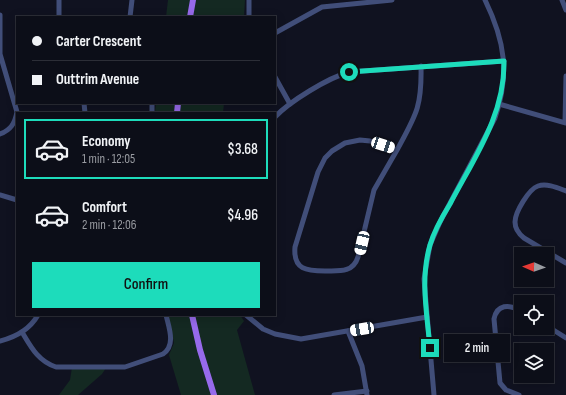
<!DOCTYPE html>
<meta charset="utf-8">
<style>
body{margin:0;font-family:"Sofia Sans Condensed",sans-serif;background:#1a1c25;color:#f1f3f6;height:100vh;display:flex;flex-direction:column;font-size:15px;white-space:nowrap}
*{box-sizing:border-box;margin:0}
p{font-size:13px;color:#9a9ca2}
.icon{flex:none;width:22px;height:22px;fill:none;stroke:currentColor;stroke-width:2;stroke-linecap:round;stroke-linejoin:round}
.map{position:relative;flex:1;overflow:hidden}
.details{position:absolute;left:16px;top:112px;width:260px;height:204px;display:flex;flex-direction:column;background:#0c0e18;border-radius:0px;box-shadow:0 2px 10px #0003,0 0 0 1px #2c2e37}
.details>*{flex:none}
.banner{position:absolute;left:16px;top:16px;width:260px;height:88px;border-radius:0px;box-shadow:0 2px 10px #0003,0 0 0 1px #2c2e37;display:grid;align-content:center;height:88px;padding:0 16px;background:#0c0e18}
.needle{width:26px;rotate:272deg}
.tools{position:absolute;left:514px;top:247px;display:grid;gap:8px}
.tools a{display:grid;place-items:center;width:40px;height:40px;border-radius:0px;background:#0c0e18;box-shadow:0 2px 10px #0003,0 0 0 1px #2c2e37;font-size:20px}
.end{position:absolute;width:18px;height:18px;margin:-9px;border:5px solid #1ddcbb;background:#111;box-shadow:0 0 0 2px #111}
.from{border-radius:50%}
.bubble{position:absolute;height:28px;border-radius:0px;background:#0c0e18;box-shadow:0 2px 10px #0003,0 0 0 1px #2c2e37;font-size:13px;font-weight:600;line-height:28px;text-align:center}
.car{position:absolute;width:12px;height:24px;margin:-12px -6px;border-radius:5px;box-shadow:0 0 3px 1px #0007;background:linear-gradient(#fff 24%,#345 0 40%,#fff 0 76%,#345 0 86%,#fff 0)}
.banner b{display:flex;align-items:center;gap:14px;height:38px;font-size:15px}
.banner b+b{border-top:1px solid #2c2e37}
.banner i{width:10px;height:10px;background:#f1f3f6}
ul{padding:7px 0 0;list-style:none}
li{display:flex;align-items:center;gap:12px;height:60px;margin:0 8px 6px;padding:0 8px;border:2px solid transparent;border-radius:0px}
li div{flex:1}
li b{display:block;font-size:15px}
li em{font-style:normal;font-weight:600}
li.selected{border-color:#1ddcbb}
li>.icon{width:36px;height:36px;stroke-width:1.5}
.button{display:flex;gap:8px;margin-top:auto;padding:8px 16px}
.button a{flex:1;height:46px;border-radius:0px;background:#1ddcbb;color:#111;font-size:16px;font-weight:600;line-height:46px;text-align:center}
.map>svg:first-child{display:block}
</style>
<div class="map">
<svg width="566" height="395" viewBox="0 0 566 395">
<rect width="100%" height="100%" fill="#101220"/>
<g fill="#142922">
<polygon points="168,0 245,0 244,17 166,17"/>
<polygon points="156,103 224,103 223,113 155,113"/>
<polygon points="168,315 240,315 244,321 237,330 255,395 181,395 169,355 174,343"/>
<polygon points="72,367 106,368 102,374 78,395 59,395 70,380"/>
</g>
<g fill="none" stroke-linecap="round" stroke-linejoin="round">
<g stroke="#414e79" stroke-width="5">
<polyline points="59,0 59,17"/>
<polyline points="249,0 249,17"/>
<polyline points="562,0 566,10"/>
<path d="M0,15V54L17,112C15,123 11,130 0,134"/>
<polyline points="130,17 132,0"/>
<polyline points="275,33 322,7 392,0"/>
<polyline points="275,77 290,104"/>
<polyline points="84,103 85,113"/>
<polyline points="499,104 566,123"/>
<polyline points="152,113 152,103"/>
<path d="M275,117C290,101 328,78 349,72L504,61"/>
<polyline points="565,122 566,76"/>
<path d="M397,150L374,190L358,257C353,273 339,271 325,271C307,271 293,270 295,247L318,172L325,158L332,151L345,143L360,140L370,141L397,150C416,115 422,107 421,66"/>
<path d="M566,191C558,188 547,183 538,186C529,189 515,212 515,222C515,229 519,234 524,238L566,263"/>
<polyline points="0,195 17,200"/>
<polyline points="246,315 263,329 275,334 301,339 427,317"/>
<polyline points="547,326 566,338"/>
<polyline points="348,331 362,366 367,395"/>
<path d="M22,332C31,347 38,361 56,367H125L163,354C176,345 169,328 166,315"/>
<path d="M0,341C16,337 30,329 38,315"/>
<polyline points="334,395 367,391"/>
<path d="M434,395L424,279L430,245L440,222L495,118C510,74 505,41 485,0"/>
<path d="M519,395L506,390L500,383L494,319C497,304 509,304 521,311"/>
</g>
<g stroke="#976aeb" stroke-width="6">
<polyline points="190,17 193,0"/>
<polyline points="177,113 178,103"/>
<polyline points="192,315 200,350 214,395"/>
</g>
</g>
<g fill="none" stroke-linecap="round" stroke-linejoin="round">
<path stroke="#1ddcbb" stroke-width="5" d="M349,72L504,61C505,115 474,158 450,204C442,217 434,231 430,245C420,279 427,314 430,348"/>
</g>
</svg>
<div class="tools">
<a><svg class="needle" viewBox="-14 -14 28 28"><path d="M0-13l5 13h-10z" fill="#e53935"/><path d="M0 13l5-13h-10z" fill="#9a9ca2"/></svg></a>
<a><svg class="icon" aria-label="locate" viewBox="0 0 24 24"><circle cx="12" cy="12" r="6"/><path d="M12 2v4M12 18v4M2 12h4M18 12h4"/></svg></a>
<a><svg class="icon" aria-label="layers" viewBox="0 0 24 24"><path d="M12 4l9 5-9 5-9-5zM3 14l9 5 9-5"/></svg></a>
</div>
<i class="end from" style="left:349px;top:72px"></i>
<i class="end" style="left:430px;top:348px"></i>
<div class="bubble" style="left:444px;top:334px;width:66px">2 min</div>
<i class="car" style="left:383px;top:145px;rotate:108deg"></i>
<i class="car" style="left:362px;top:243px;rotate:193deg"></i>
<i class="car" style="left:362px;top:329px;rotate:260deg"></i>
<div class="banner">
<b><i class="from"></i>Carter Crescent</b>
<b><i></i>Outtrim Avenue</b>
</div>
<section class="details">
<ul>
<li class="selected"><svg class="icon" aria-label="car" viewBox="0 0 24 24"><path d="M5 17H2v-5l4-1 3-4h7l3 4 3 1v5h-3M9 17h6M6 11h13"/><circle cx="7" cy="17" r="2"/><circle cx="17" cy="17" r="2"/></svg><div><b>Economy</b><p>1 min · 12:05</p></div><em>$3.68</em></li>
<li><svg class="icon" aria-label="car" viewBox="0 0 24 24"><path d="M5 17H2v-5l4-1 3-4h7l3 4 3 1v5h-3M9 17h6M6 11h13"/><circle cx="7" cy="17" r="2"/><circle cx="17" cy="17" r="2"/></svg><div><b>Comfort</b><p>2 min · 12:06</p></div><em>$4.96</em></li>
</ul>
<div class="button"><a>Confirm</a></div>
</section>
</div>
